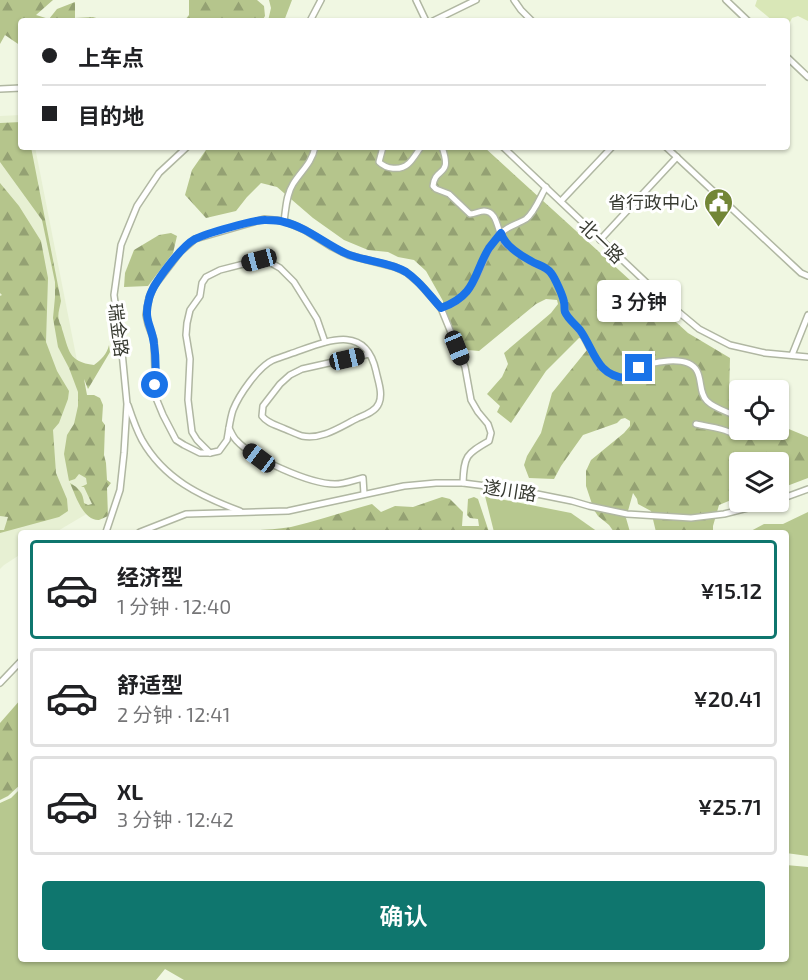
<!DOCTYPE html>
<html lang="zh">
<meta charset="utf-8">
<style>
body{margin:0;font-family:"Exo 2","Noto Sans SC",sans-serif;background:#f6f6f6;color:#202124;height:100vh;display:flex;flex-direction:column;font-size:22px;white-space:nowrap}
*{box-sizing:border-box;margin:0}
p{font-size:20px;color:#757577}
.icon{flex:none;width:33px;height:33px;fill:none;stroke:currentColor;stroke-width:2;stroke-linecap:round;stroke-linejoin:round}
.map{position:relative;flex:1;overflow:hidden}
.panel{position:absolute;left:18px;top:530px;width:771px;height:432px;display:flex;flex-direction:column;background:#fff;border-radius:6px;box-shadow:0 2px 4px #0004}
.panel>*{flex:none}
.banner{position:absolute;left:18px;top:18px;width:772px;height:132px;border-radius:6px;box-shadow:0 2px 4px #0004;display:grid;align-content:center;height:132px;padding:0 24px;background:#fff}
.buttons{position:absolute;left:729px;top:380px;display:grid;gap:12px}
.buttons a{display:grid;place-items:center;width:60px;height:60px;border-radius:6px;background:#fff;box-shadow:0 2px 4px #0004;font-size:30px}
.end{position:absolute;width:27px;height:27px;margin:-14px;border:8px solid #1a73e8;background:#fff;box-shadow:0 0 0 3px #fff}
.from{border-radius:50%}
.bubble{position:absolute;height:42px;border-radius:6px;background:#fff;box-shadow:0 2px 4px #0004;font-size:20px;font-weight:600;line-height:42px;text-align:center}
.car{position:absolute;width:18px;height:36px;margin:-18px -9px;border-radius:8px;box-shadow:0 0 4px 2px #0007;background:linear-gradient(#222 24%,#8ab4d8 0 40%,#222 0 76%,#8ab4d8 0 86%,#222 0)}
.banner b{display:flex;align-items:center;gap:21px;height:57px;font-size:22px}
.banner b+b{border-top:2px solid #e0e0e0}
.banner i{width:15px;height:15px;background:#202124}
ul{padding:10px 0 0;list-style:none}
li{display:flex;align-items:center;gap:18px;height:99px;margin:0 12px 9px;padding:0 12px;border:3px solid #e0e0e0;border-radius:6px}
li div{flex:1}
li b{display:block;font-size:22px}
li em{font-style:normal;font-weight:600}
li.current{border-color:#0f766e}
li>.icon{width:54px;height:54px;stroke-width:1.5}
.action{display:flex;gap:12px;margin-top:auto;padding:12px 24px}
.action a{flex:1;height:69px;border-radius:6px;background:#0f766e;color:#fff;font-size:24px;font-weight:600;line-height:69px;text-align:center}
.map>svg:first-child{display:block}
</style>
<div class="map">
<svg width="808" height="980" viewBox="0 0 808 980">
<defs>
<pattern id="forest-firs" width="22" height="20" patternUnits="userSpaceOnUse" patternTransform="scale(1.5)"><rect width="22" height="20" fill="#b5c58c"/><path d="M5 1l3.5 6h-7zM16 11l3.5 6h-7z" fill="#94a173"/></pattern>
</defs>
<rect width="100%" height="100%" fill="#f0f7e2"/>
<polygon fill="#e7f0d3" points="21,115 21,147 35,147 105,503 56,532 21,532 21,554 4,565 0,569 0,116"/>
<polygon fill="#d9e7b7" points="757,0 808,0 808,21 798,16 792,18 788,26 788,21 773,21 755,6"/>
<g fill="url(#forest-firs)">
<polygon points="0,0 53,0 36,15 49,19 57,9 75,2 75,18 93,17 106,21 21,21 21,46 5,35 0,44"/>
<polygon points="189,0 257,0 264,6 265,16 262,21 184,21 189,15"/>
<path d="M21,122V147H31L61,301C60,307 57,315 59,320C59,323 62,326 62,329C69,350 68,362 94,365C101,360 107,354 109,345L110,352L88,389L84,379L87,395H94L100,398L103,405L102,421L105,425L104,455L106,463L107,480L111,483L107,488L108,516C105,517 102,519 99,520C83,521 75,494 70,483C79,488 83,493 84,503L88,505L92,504L84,487H81L87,484L86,478L79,474L75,479L69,481L64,454L67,435L74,424L78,406V392L69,368L58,347L53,318L55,297V282L42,220L0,162V123Z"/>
<polygon points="208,147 484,147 688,333 730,358 729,398 739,403 740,429 778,429 779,424 784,427 808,437 808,478 779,489 778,462 740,462 739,499 736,498 719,505 713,526 713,532 656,532 651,511 638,504 637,499 633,493 626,518 630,532 614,532 609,525 598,516 594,510 586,486 586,471 591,460 624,433 630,426 630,421 625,418 621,419 617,423 583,435 561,466 554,479 529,478 524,465 527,456 541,433 552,393 587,350 587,344 584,339 579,338 546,371 511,423 497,412 500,406 487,394 502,377 508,364 504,353 551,313 558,304 557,300 546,299 536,304 479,351 468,350 446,326 443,301 426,271 414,260 398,257 388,252 368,250 344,240 313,218 277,187 261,183 247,197 236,211 206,218 185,195 192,170"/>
<polygon points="0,183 19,206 41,241 48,278 46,342 57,371 69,391 68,399 59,423 53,430 56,473 67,499 68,511 59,517 0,533 0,530 4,530 8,517 0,516 0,296 2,295 0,293"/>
<polygon points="171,233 177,236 173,253 148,286 124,287 125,273 134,250 159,235"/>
<path d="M442,497L450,499L463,512L462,526H479L478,519L470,518L467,515L468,499L474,497L478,499L489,532H244C260,529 275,530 291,527C318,521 345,511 372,504L381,512L395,506L413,507Z"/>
<polygon points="21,699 21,784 8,796 0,800 0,723"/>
</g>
<g fill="#b7c88f">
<polygon points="269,0 292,0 284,21 268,21 271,8"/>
<polygon points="485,496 571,513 598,532 494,532"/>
<polygon points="808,512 808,856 786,853 786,532 749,532 764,524 783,524"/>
<polygon points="21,788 21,958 786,958 786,865 808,867 808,980 184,980 165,969 156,980 0,980 0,803 11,798"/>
</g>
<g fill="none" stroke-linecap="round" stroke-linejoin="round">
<defs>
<g id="minor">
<polyline points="416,0 426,21"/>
<polyline points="514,0 521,10 532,21"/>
<polyline points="726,0 748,21"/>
<polyline points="310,21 321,0"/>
<polyline points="433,21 476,0"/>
<polyline points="788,58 808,77"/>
<polyline points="0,89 21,88"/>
<path d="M383,147L379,162C386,169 400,171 408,164C413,160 417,152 421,147"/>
<path d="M442,147C453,178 435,166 433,186L436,189L449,194L470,214C475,214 479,211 484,211C498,211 497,231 503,240C507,246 526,259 532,262C539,266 547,267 552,274C556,281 561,291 563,299C565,304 564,309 566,313C569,320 576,325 580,331C594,350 596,376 626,378C629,375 632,371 636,369C650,362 688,354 697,371C702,380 699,393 707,401C715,409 729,412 740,418"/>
<polyline points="503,147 669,304 699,329 730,345 765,353 808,357"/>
<polyline points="666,147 801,273 808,276"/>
<polyline points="561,201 612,147"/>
<path d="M284,221C286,209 286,195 293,184C301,171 312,163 315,147"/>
<polyline points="600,240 677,157"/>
<path d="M441,308C483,294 475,259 501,233C508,226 518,224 526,219C535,212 540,197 546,187"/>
<polyline points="792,355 808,315"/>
<path d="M128,405C132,417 136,429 142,440C164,479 200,496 240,511"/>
<path d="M696,424C708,427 719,427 729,432L740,429"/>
<path d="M229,428C230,422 231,416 233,410C239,395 258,367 273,360C278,358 285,356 290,354C323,343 365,321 376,371C378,381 383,393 379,403C376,411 366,415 358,418C340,427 322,440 302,436C296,434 290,431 285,429C276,425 267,423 262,416L263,406L280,384L290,375L302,369L369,354"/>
<polyline points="210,453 197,440 192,432 188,400 190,359 186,335 187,323 190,310 200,296 202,283 206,277 220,270 259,260 266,260 280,268 294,282 317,319 325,342"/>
<path d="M364,494L363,478C354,480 344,484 335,484C310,484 253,459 236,440C233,437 231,432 229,428L227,440L219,451L210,453H200L184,445L176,440L163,415L156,398L154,340L148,324L146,315L149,298L154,286L180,252L195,239L264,219L284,221L305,230L332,247L348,255L395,267L406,272L420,284L441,308L465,367L471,400L478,412L488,424L491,433L489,441C466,454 464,456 463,483"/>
<polyline points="778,500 808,489"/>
<polyline points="106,532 120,490 124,453 127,404 122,352 114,295 121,245 137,206 159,173 187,147"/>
<polyline points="140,532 186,514 288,511 404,486 436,483 463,483 517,490 572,501 589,506 627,514 691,518 724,514 776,501"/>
<polyline points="0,683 21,661"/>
</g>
</defs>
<use href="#minor" stroke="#b0b7a2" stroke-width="8"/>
<use href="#minor" stroke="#fff" stroke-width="5"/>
</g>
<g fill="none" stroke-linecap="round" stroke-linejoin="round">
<path stroke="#1a73e8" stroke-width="8" d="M155,385C156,371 156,357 154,344C152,325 143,321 149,299C152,284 182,246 195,239C205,234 256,219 266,220C271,220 279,220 284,222C306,227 324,243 345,253C364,262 388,261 406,272C420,281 430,296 441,308C477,295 473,274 489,248C493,243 497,238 501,233C504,245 520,255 531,261C537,265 546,266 551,273C555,278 563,296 564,302C565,306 564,309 565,312C568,319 575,324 580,330C594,349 596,376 626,378L633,371L639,368"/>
</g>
<defs>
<symbol id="civic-pin" viewBox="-11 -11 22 30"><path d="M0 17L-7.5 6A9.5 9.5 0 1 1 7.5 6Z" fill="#728636" stroke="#fff"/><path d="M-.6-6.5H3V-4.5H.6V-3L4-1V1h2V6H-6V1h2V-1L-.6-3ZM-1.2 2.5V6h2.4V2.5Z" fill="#fff"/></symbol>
</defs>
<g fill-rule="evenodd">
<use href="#civic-pin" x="702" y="186" width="33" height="45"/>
</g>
<g text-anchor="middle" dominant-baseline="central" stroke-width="6" stroke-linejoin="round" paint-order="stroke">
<g font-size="18" fill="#383b32" stroke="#fff" text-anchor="end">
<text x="698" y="202">省行政中心</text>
</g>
<g font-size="18" fill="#383b32" stroke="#fff">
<text transform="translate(602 241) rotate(44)">北一路</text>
<text transform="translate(119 330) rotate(83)">瑞金路</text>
<text transform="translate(510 490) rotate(9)">遂川路</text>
</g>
</g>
</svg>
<div class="buttons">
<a><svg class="icon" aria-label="locate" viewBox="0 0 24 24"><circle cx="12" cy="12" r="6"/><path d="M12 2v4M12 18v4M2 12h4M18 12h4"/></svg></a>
<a><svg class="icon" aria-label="layers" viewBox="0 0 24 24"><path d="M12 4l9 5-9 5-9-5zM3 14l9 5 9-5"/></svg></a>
</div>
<i class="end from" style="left:155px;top:385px"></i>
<i class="end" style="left:639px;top:368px"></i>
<div class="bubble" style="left:597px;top:280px;width:84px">3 分钟</div>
<i class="car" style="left:259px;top:260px;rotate:255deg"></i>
<i class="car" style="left:457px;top:348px;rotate:158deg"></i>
<i class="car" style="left:347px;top:359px;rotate:77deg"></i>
<i class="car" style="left:259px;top:458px;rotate:307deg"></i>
<div class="banner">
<b><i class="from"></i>上车点</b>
<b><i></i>目的地</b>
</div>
<section class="panel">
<ul>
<li class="current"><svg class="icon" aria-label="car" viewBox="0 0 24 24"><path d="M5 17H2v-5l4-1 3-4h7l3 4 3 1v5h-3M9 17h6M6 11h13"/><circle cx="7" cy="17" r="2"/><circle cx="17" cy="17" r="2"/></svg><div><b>经济型</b><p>1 分钟 · 12:40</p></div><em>¥15.12</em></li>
<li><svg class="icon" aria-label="car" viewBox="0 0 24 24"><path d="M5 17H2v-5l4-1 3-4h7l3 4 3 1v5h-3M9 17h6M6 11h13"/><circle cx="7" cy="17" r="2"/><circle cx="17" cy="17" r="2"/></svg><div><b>舒适型</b><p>2 分钟 · 12:41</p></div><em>¥20.41</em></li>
<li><svg class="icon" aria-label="car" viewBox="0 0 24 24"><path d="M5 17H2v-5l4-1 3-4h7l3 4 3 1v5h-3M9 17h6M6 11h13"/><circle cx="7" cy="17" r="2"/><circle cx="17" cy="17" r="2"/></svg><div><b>XL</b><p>3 分钟 · 12:42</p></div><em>¥25.71</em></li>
</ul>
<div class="action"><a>确认</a></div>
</section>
</div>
